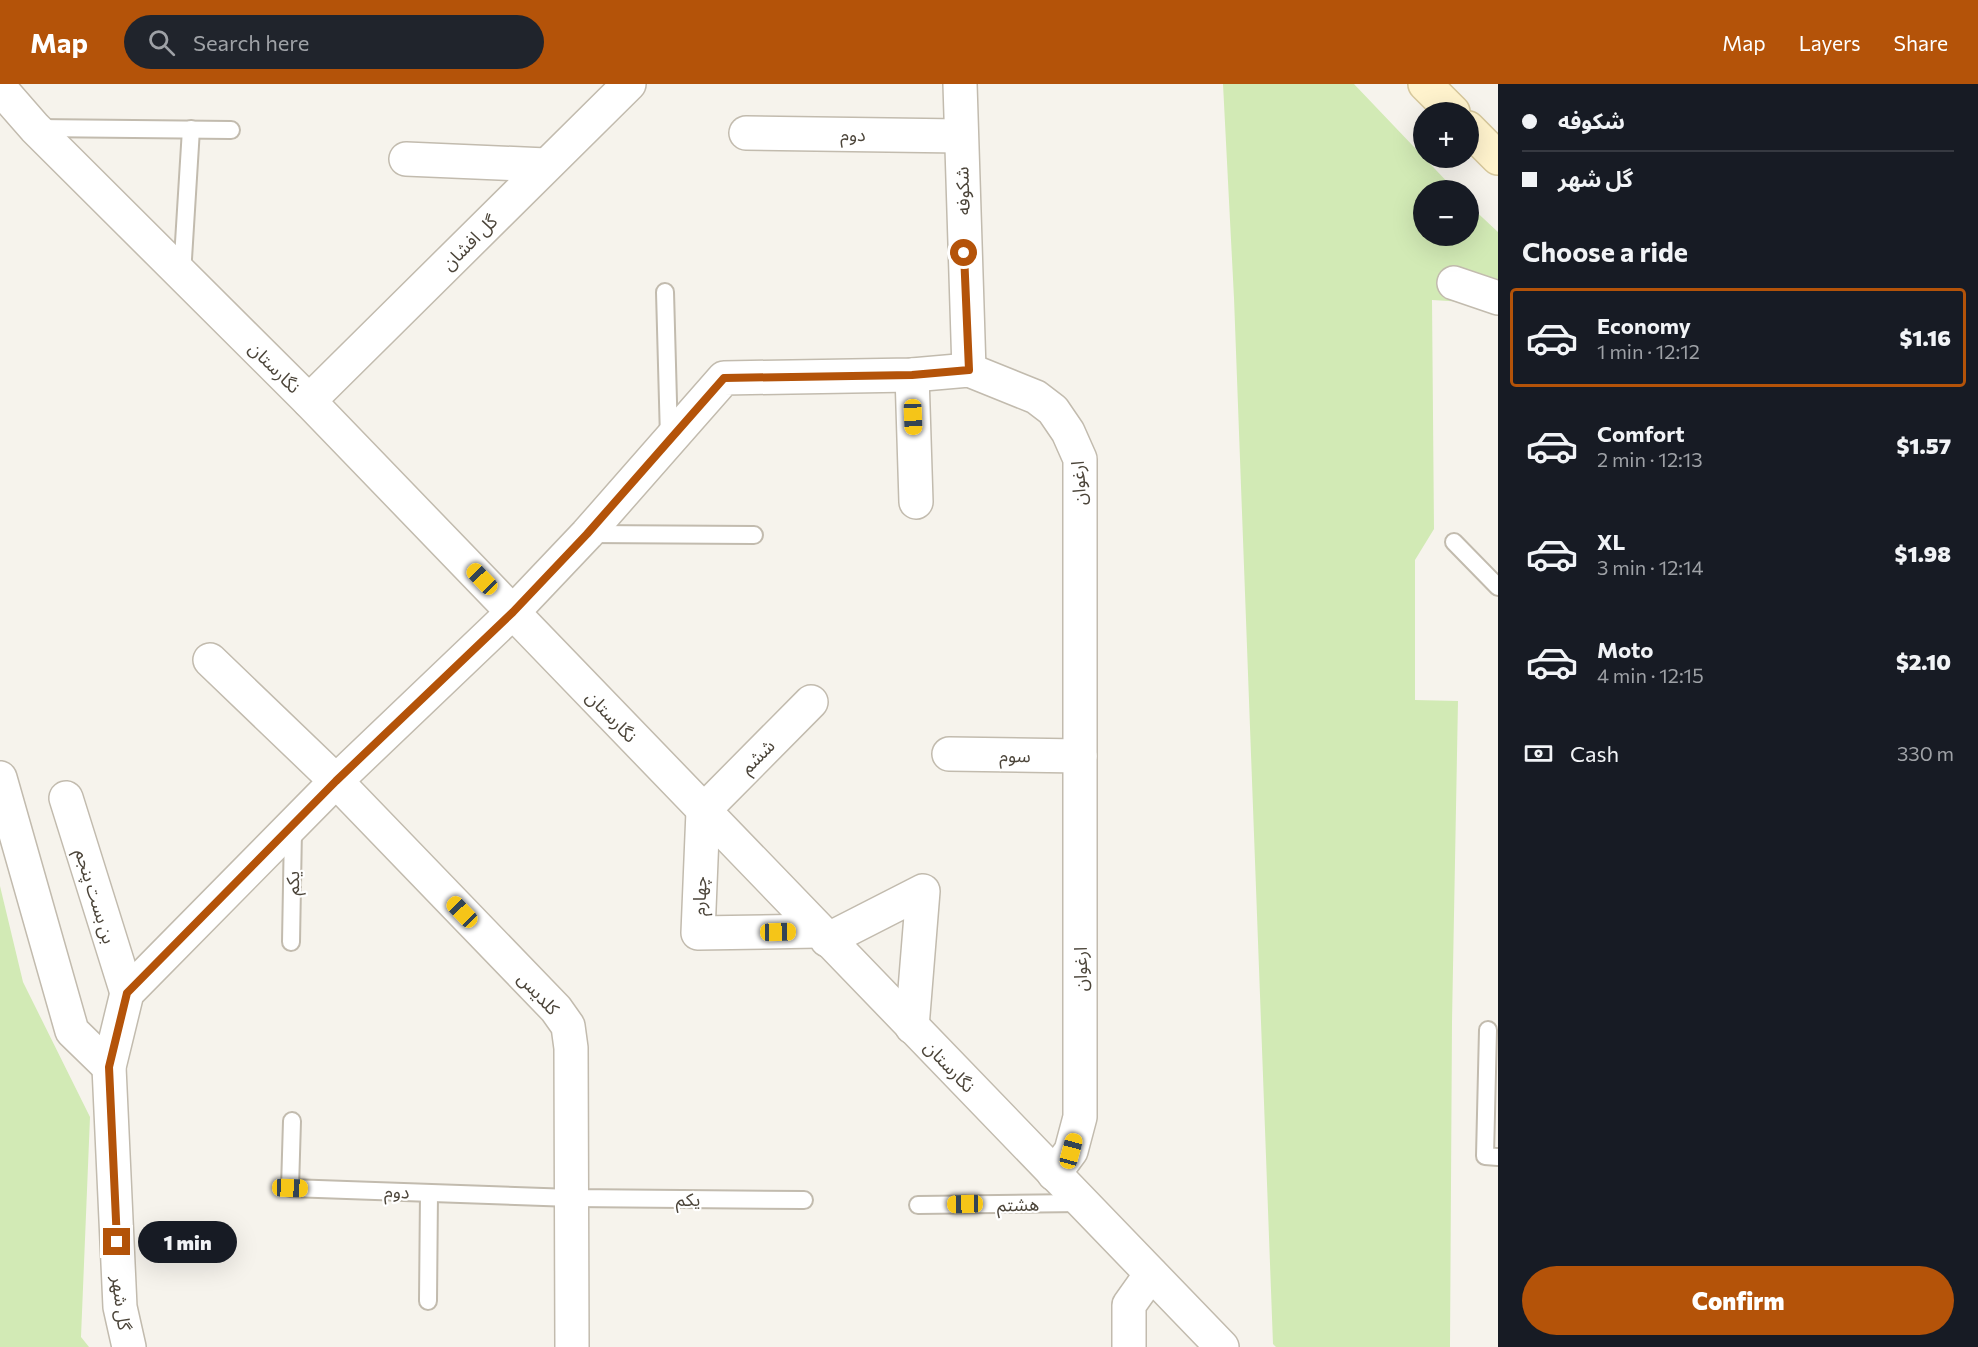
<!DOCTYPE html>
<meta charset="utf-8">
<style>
body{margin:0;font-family:Commissioner,"Noto Sans Arabic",sans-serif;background:#20242c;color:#f1f3f6;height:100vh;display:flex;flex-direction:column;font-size:22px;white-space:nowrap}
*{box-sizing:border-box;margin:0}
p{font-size:20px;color:#9ea1a6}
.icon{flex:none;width:33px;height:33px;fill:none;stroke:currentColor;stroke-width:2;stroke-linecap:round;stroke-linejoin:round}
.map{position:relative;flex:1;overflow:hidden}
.sheet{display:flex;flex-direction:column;background:#171b24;width:480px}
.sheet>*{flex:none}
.banner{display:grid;align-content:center;height:132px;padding:0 24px;background:#171b24}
.tools{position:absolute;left:1413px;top:18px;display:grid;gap:12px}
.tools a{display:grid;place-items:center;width:66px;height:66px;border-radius:50%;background:#171b24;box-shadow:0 6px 24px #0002;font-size:30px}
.end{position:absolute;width:27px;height:27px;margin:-14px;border:8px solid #b45309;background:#fff;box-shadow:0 0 0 3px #fff}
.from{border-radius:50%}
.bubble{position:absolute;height:42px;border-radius:21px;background:#171b24;box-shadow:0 6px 24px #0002;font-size:20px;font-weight:800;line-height:42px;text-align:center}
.car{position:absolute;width:18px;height:36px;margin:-18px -9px;border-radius:8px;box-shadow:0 0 4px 2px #0007;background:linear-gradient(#f5c518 24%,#345 0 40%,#f5c518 0 76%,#345 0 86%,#f5c518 0)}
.banner b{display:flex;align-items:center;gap:21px;height:57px;font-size:22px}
.banner b+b{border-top:2px solid #363941}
.banner i{width:15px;height:15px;background:#f1f3f6}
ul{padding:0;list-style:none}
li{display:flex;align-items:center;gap:18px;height:99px;margin:0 12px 9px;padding:0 12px;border:3px solid transparent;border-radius:6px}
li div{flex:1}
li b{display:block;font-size:22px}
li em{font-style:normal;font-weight:800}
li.selected{border-color:#b45309}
li>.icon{width:54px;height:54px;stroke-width:1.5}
h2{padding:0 24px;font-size:27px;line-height:72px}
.pay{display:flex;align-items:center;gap:15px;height:66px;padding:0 24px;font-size:22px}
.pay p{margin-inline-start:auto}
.button{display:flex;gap:12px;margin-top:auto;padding:12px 24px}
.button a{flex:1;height:69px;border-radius:36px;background:#b45309;color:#fff;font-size:24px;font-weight:800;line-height:69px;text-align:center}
header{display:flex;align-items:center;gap:36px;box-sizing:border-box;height:84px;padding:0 30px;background:#b45309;color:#fff}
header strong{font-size:28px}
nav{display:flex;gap:33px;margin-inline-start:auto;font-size:21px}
.search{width:420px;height:54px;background:#20242c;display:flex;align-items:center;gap:15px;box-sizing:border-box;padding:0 21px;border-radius:33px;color:#9ea1a6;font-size:22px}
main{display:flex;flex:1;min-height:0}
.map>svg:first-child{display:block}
</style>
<header>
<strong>Map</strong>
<div class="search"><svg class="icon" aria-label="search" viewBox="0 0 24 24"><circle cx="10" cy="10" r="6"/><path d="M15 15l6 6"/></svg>Search here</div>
<nav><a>Map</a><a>Layers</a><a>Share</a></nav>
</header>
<main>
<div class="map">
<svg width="1498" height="1263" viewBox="0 0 1498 1263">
<rect width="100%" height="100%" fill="#f6f3ec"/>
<g fill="#d2eab5">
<polygon points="1223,0 1354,0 1455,106 1424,106 1424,152 1468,152 1469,121 1498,148 1498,220 1432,216 1434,445 1415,476 1415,616 1458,617 1452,938 1450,1263 1276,1263 1273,1260 1234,214"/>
<polygon points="0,802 23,898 90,1033 81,1253 89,1263 0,1263"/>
</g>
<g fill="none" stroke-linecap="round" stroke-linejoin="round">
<defs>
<g id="lane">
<polyline points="36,44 231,46"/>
<polyline points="182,191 191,45"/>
<polyline points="665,208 669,354"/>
<polyline points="588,450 754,451"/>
<polyline points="1454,458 1498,503"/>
<polyline points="291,858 293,745"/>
<polyline points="1488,946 1485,1072 1498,1073"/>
<polyline points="292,1037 290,1104 572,1114 804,1116"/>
<polyline points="918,1121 1082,1119"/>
<polyline points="428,1217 429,1109"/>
</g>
<g id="street">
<polyline points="960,0 969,286"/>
<polyline points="0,4 35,44 309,317 1222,1263"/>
<polyline points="746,49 960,52"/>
<polyline points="406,75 546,81"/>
<polyline points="1454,199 1498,214"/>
<polyline points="912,291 916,418"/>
<polyline points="309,317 629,0"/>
<polyline points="210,576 336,697 556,925 568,942 571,964 572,1263"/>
<polyline points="811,618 703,727 698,849 818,847"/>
<polyline points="949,670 1080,672"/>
<polyline points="0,694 72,947 109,983"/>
<polyline points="66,714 127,909"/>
<polyline points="827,856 923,807 912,943"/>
<polyline points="129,1263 120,1223 109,983 127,909 336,697 513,528 587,450 724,294 912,291 969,286 1036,313 1053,326 1068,348 1080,375 1080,1033 1071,1067 1054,1090"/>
<polyline points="1129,1263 1129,1221 1151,1190"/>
</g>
<g id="secondary">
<polyline points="1425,0 1453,28"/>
<polyline points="1468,44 1498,74"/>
</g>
</defs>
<use href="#lane" stroke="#c2bbae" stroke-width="20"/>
<use href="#street" stroke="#c2bbae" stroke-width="36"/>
<use href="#secondary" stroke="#d6c79b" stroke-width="36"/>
<use href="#lane" stroke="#fff" stroke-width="16"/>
<use href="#street" stroke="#fff" stroke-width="33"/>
<use href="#secondary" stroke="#fff3cd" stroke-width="33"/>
</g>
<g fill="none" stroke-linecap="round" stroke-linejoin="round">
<polyline stroke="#b45309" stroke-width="8" points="117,1158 109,983 127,909 336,697 513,528 587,450 724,294 912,291 969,286 964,169"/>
</g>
<g text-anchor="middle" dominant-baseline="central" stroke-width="4.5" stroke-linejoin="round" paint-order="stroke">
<g font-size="18" fill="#4b4439" stroke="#fff">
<text transform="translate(853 50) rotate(1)">دوم</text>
<text transform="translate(962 107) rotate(-92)">شکوفه</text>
<text transform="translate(469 158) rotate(-45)">گل افشان</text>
<text transform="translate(275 283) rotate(45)">نگارستان</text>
<text transform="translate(1078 399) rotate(-93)">ارغوان</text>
<text transform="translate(612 632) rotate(46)">نگارستان</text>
<text transform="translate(1015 671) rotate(1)">سوم</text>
<text transform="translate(757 672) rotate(-45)">ششم</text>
<text transform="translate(292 799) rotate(-89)">یکم</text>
<text transform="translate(96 812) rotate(73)">بن بست پنجم</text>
<text transform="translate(699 812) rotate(-88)">چهارم</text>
<text transform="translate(1080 885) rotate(-90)">ارغوان</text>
<text transform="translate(539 909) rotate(47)">کلدیس</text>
<text transform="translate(950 982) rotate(46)">نگارستان</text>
<text transform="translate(397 1107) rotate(2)">دوم</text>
<text x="688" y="1115">یکم</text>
<text transform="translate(1018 1120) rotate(-1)">هشتم</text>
<text transform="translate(122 1219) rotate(83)">گل شهر</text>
</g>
</g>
</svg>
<div class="tools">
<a>+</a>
<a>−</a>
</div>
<i class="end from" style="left:964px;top:169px"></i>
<i class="end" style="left:117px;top:1158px"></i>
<div class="bubble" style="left:138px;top:1137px;width:99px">1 min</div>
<i class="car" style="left:913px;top:333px;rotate:178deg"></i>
<i class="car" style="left:482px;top:495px;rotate:316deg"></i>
<i class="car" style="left:462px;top:828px;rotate:316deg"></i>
<i class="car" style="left:778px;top:848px;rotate:89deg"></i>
<i class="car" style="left:1071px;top:1067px;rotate:15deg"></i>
<i class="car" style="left:290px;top:1104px;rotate:92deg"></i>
<i class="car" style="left:965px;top:1120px;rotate:269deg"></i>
</div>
<section class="sheet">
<div class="banner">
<b><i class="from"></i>شکوفه</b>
<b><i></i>گل شهر</b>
</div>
<h2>Choose a ride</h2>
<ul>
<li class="selected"><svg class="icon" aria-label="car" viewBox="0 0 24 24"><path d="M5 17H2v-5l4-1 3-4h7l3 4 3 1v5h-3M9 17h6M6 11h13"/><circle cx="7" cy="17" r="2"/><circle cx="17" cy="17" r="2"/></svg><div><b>Economy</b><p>1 min · 12:12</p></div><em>$1.16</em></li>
<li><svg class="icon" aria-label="car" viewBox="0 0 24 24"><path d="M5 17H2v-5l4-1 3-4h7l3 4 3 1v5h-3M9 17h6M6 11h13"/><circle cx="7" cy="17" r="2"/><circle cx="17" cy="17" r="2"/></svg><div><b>Comfort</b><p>2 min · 12:13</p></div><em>$1.57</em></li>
<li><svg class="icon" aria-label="car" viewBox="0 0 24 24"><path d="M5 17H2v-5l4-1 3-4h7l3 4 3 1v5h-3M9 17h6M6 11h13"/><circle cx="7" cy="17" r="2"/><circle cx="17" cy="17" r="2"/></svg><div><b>XL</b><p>3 min · 12:14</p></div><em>$1.98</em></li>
<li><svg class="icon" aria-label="car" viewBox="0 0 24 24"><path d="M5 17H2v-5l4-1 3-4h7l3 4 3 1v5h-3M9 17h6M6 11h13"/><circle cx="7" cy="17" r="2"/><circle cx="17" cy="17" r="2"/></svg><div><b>Moto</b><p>4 min · 12:15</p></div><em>$2.10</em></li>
</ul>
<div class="pay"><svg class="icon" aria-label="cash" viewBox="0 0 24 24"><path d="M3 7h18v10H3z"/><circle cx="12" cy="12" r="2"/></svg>Cash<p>330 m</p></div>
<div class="button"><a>Confirm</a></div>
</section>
</main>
